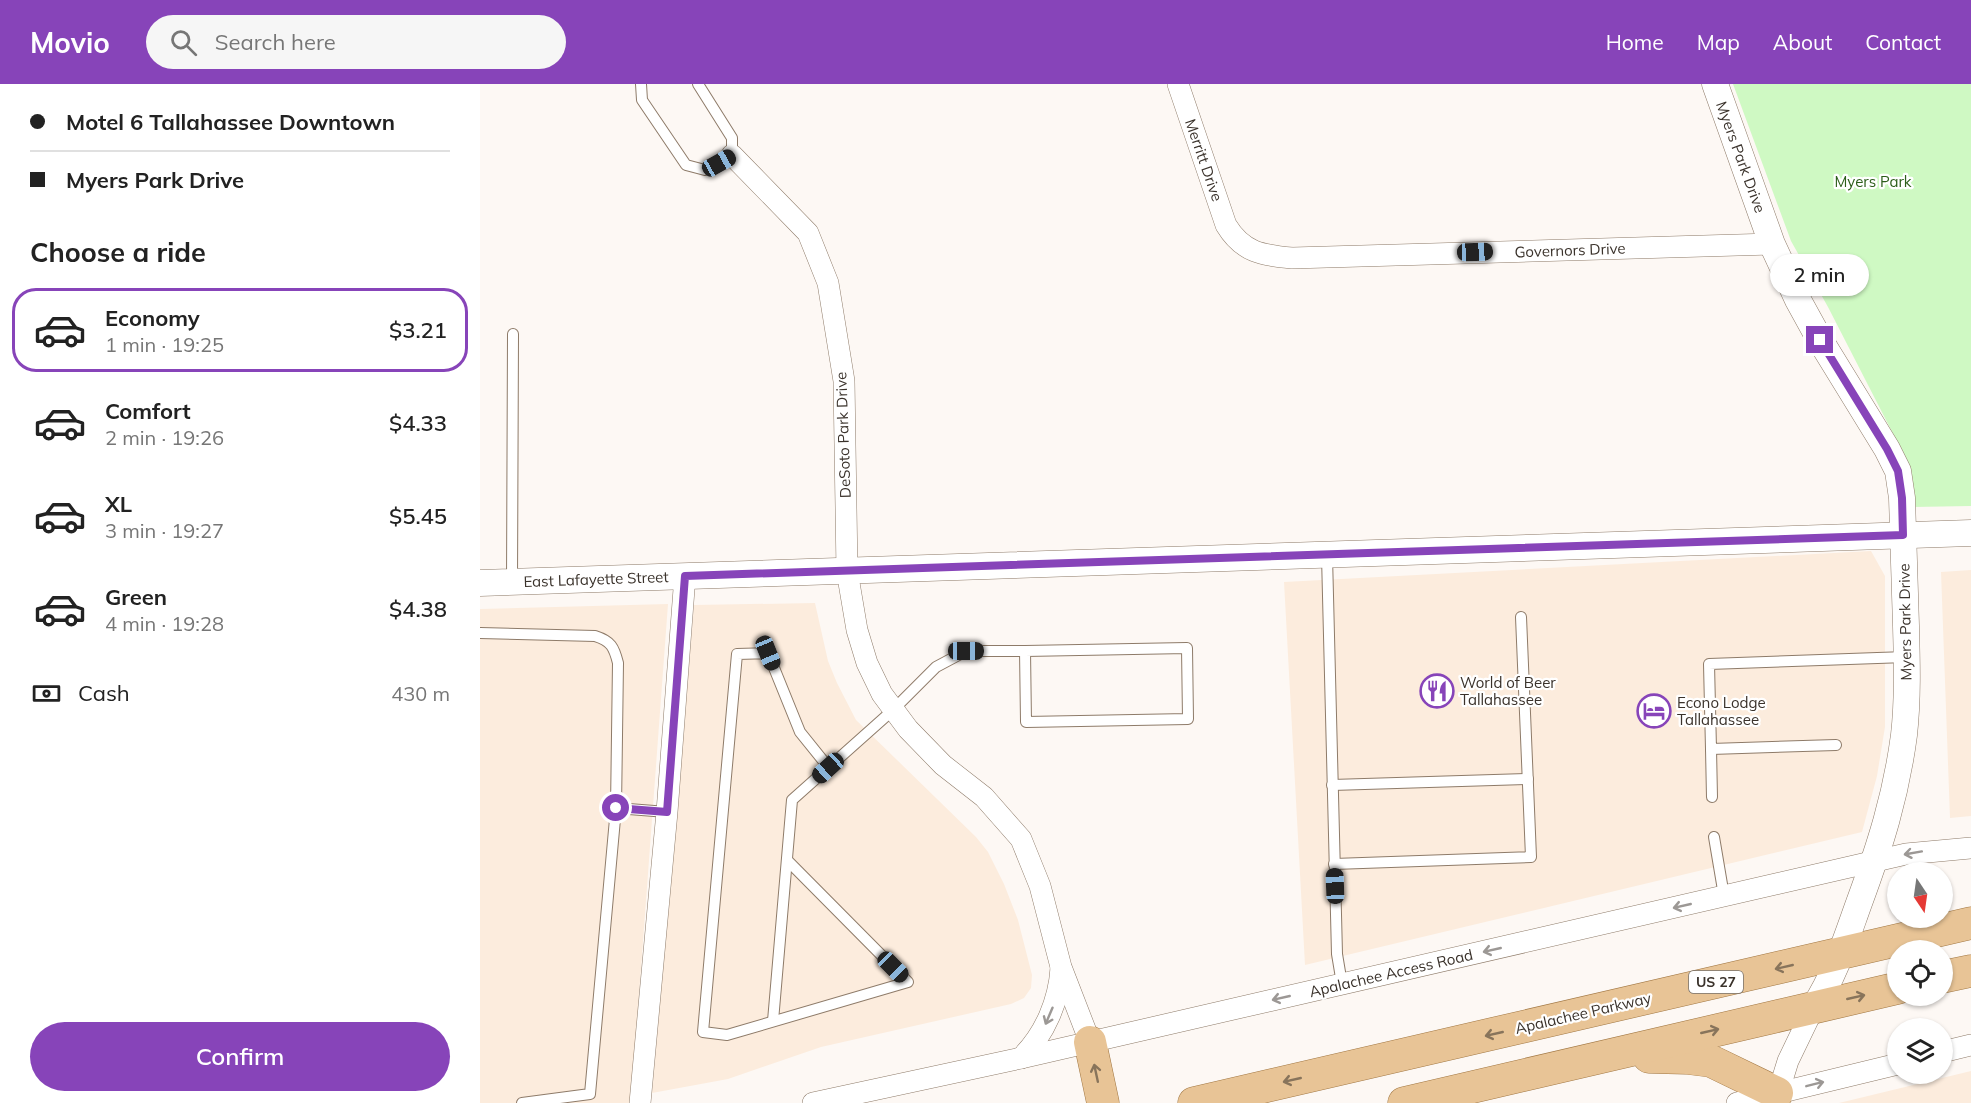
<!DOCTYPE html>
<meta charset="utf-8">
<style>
body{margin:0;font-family:Mulish,sans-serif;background:#f6f6f6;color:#222;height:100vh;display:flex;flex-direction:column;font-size:22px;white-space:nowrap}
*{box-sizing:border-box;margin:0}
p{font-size:20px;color:#767676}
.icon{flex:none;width:33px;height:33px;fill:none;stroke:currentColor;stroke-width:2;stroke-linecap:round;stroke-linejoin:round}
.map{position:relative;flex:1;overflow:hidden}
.drawer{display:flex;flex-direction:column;background:#fff;width:480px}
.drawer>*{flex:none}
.guide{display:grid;align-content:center;height:132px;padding:0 30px;background:#fff}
.needle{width:39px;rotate:167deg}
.buttons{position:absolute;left:1407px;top:778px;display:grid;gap:12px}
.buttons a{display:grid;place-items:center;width:66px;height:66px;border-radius:50%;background:#fff;box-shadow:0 2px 4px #0004;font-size:30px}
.end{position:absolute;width:27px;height:27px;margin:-14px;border:8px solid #8744b9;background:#fff;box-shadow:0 0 0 3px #fff}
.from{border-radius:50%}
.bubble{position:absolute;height:42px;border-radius:21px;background:#fff;box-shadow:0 2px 4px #0004;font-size:20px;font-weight:600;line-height:42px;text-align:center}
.car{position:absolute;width:18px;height:36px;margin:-18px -9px;border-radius:8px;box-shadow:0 0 4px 2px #0007;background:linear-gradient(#222 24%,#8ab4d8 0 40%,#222 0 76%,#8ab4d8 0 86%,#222 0)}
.guide b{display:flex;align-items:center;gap:21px;height:57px;font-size:22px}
.guide b+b{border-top:2px solid #e0e0e0}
.guide i{width:15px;height:15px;background:#222}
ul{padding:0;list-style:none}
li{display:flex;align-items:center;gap:18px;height:84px;margin:0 12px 9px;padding:0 18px;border:3px solid transparent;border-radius:24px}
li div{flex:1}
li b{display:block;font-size:22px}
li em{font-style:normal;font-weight:600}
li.current{border-color:#8744b9}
li>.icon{width:54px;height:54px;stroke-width:1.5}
h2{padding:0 30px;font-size:27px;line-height:72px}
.pay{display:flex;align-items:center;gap:15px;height:66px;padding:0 30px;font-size:22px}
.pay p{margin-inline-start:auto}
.primary-button{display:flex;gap:12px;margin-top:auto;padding:12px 30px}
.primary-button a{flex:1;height:69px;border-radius:36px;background:#8744b9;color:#fff;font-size:24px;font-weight:600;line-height:69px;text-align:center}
header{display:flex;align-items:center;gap:36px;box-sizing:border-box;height:84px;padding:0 30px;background:#8744b9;color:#fff}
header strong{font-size:28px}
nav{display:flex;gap:33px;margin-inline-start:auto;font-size:21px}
.search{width:420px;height:54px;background:#f6f6f6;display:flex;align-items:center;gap:15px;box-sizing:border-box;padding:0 21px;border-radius:33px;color:#767676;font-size:22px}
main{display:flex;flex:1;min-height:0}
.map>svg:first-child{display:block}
</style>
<header>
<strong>Movio</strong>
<div class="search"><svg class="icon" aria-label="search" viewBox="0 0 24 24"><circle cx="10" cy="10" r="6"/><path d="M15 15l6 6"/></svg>Search here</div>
<nav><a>Home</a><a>Map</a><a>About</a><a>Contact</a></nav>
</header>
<main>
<section class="drawer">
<div class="guide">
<b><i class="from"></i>Motel 6 Tallahassee Downtown</b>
<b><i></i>Myers Park Drive</b>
</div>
<h2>Choose a ride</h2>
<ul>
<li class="current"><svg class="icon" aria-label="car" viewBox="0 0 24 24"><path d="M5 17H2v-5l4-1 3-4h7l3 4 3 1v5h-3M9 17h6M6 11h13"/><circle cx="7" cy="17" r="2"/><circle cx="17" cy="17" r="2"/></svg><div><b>Economy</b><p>1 min · 19:25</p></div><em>$3.21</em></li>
<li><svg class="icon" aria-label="car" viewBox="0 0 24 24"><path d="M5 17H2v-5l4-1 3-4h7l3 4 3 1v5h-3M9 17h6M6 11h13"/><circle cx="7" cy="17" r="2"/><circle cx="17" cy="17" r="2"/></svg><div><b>Comfort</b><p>2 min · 19:26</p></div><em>$4.33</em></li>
<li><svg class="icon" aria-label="car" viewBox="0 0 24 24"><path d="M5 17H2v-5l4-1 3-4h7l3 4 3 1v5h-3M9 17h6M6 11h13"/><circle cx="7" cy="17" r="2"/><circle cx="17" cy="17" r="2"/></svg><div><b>XL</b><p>3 min · 19:27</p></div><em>$5.45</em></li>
<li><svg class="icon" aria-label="car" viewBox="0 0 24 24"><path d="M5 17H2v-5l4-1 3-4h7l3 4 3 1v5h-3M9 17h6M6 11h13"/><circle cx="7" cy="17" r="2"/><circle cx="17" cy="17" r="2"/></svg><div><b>Green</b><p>4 min · 19:28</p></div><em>$4.38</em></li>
</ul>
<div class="pay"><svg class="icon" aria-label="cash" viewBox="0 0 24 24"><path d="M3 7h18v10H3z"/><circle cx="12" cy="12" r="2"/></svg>Cash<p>430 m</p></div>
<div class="primary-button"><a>Confirm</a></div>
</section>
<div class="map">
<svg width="1491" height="1019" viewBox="0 0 1491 1019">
<rect width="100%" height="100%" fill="#fdf8f4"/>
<g fill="#fcecdd">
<polygon points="1391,467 1405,492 1405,643 1397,692 1382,748 825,881 804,498"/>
<polygon points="1491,486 1491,732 1470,734 1461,488"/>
<polygon points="335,519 348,577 357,599 376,636 496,753 508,768 524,800 538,836 552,891 551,904 544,914 531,920 341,963 248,995 172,1009 214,521"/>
<polygon points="188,520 151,1019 0,1019 0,525"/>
<polygon points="1491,987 1491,1019 1359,1019"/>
</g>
<polygon fill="#cff9c3" points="1253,0 1491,0 1491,422 1433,423 1427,377 1348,223 1311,157"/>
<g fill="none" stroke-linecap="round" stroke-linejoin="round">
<defs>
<g id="service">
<polyline points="161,0 162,16 206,81 225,86 252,71 252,54 218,0"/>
<polyline points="847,472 857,870 862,900"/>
<polyline points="32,498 33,250"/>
<path d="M0,549L115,552C131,557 134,563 138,579L136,724L110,1010L42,1019"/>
<polyline points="1356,661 1231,665 1229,580 1426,573"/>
<polyline points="1231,665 1232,713"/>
<polyline points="852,701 1048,695"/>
<polyline points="136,724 187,728"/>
<polyline points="1234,753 1244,812"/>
<polyline points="307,776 428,898 247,951 223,948 257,570 288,569 320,648 349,684"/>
<polyline points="854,780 1051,773 1041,533"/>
<polyline points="293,937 312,716 413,626 456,583 486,567 545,567 546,638 708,635 707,564 545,567"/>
</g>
<g id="minor">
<path d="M698,0L746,141C763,169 782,171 812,174L1292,160"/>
<polyline points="252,71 328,149 348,199 364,297 367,487 377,546 387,579 402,610 428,645 463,681 504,713 541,755 560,802 581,883 610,958"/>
<polyline points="1462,968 1491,961"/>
<path d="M541,974C565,950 579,917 581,884"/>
<polyline points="160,1019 187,728 205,492"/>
<polyline points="333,1019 541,974 1426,770 1491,764"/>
<polyline points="1257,1019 1418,980"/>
<polyline points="1295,1019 1308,977 1334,923"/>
</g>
<g id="tertiary">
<path d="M1235,0L1292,160L1318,216L1340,256L1407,365L1418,387L1422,414C1423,457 1425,499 1426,542C1427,578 1428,615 1424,651C1416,712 1400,762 1379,819C1366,855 1355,891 1334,923"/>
<polyline points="0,499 1491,449"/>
</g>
<g id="primary">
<polyline points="1462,893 1491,887"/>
<polyline points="610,958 623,1019"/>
<polyline points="1169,973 1207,974 1231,977 1297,1009"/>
<polyline points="714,1019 1491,839"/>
<polyline points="924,1019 1418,904"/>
</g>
</defs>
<use href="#service" stroke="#8e7b69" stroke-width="12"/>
<use href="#minor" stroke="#8e7b69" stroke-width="22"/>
<use href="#tertiary" stroke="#8e7b69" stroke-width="27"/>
<use href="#primary" stroke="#a17743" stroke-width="33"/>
<use href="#service" stroke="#fff" stroke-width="10"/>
<use href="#minor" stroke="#fff" stroke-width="21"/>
<use href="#tertiary" stroke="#fff" stroke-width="26"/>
<use href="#primary" stroke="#e8c496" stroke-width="32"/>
</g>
<defs><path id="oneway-shaft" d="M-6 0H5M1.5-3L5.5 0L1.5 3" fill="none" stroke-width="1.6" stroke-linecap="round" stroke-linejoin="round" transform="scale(1.5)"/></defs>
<g stroke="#9c9895">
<use href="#oneway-shaft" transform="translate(1433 769) rotate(170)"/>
<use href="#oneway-shaft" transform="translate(1202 822) rotate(167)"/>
<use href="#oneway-shaft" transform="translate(1012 866) rotate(167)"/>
<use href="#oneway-shaft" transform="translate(801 914) rotate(167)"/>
<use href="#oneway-shaft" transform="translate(569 932) rotate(113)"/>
<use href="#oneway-shaft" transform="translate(1335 1000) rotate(-14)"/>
</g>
<g stroke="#88745b">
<use href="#oneway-shaft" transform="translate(1304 883) rotate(167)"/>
<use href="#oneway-shaft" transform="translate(1376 913) rotate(-13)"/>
<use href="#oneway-shaft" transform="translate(1230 947) rotate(-13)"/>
<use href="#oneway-shaft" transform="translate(1014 950) rotate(167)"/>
<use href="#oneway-shaft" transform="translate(616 989) rotate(-102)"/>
<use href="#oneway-shaft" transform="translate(812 996) rotate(167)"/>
</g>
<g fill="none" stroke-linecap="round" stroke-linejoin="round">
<polyline stroke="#8744b9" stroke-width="8" points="136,724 187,728 205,492 1423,451 1422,414 1418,387 1407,365 1340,256"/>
</g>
<defs>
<symbol id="restaurant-ring" viewBox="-11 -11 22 22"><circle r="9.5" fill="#fff" stroke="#8744b9" stroke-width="1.5"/><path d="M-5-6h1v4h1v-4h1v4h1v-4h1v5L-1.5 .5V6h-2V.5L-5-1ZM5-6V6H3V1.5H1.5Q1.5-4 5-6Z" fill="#8744b9"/></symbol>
<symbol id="hotel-ring" viewBox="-11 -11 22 22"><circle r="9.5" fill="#fff" stroke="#8744b9" stroke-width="1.5"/><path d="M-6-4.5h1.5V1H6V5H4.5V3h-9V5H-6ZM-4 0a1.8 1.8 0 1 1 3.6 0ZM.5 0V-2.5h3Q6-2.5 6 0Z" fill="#8744b9"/></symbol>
</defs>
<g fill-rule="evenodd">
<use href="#restaurant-ring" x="938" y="588" width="38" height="38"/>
<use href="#hotel-ring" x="1155" y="608" width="38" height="38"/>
</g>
<g text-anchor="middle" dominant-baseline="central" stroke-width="4.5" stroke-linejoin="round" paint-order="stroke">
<rect fill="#fff" stroke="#75706b" stroke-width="1.5" x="1209" y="887" width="54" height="22" rx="4.5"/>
<g font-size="14" font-weight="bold" fill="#3a322b">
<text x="1236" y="898">US 27</text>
</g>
<g font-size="15" fill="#3a322b" stroke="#fff">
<text transform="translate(1261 73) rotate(70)">Myers Park Drive</text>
<text transform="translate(724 76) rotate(71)">Merritt Drive</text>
<text transform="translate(1090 166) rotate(-2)">Governors Drive</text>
<text transform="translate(363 351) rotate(-92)">DeSoto Park Drive</text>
<text transform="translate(116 495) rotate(-2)">East Lafayette Street</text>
<text transform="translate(1425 538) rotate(-91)">Myers Park Drive</text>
<text transform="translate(911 889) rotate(-13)">Apalachee Access Road</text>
<text transform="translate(1103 929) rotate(-13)">Apalachee Parkway</text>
</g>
<g font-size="15" fill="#2c5e1a" stroke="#fff">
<text x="1393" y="97">Myers Park</text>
</g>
<g font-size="15" fill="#3a322b" stroke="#fff" text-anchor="start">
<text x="980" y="598">World of Beer<tspan x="980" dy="17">Tallahassee</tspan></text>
<text x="1197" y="618">Econo Lodge<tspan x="1197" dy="17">Tallahassee</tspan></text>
</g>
</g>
</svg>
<div class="buttons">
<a><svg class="needle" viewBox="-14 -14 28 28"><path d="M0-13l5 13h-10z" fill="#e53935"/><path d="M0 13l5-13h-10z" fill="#767676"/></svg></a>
<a><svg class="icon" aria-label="locate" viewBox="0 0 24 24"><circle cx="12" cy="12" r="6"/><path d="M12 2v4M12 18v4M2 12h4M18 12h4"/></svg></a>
<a><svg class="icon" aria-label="layers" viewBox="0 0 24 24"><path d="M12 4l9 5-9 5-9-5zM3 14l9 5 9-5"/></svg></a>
</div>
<i class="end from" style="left:136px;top:724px"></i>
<i class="end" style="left:1340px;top:256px"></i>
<div class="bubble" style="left:1290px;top:170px;width:99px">2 min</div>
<i class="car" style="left:239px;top:79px;rotate:61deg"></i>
<i class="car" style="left:995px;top:168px;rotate:88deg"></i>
<i class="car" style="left:486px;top:567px;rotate:90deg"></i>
<i class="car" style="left:288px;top:569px;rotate:158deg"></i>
<i class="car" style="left:348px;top:684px;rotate:228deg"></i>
<i class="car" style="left:855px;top:802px;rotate:358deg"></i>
<i class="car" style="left:413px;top:883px;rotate:135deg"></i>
</div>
</main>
